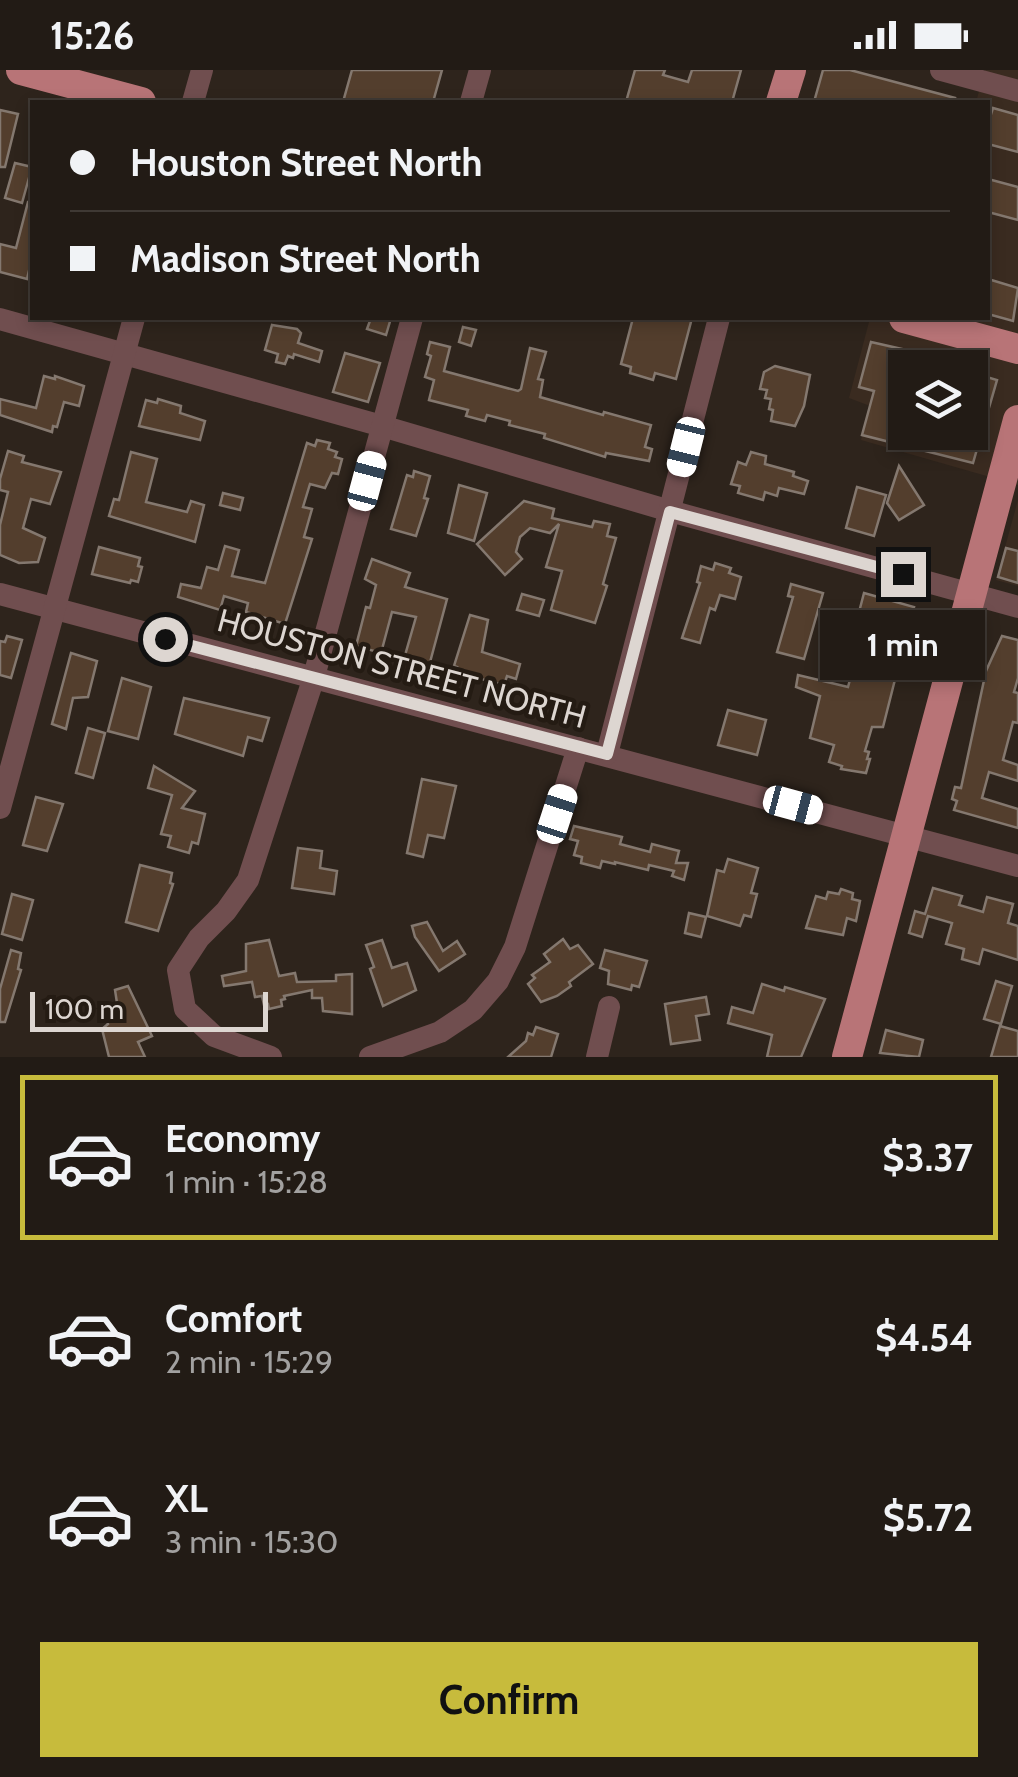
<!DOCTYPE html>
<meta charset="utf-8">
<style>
body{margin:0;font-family:Cabin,sans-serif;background:#2a241e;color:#f1f3f6;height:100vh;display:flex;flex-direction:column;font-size:38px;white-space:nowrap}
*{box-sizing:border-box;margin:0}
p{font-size:32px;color:#a2a1a0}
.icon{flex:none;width:55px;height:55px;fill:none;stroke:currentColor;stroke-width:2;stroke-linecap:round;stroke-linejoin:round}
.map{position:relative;height:987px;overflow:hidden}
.details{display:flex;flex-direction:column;background:#221b15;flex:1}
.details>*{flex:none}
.guide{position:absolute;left:30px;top:30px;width:960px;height:220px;border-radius:0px;box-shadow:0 5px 15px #0003,0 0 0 2px #3f3934;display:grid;align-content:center;height:220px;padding:0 40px;background:#221b15}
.fabs{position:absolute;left:888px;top:280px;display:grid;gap:20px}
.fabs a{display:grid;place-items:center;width:100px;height:100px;border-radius:0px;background:#221b15;box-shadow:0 5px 15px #0003,0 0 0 2px #3f3934;font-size:50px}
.scale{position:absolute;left:30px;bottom:25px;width:238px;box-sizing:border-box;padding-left:10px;border:5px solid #ddd6d1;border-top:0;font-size:28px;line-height:35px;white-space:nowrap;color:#ddd6d1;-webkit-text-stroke:8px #241b13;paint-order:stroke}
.end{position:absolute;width:45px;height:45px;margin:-22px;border:12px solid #ddd6d1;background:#111;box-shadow:0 0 0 5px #111}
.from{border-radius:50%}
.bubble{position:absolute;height:70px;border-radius:0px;background:#221b15;box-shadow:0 5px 15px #0003,0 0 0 2px #3f3934;font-size:32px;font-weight:700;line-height:70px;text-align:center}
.car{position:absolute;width:30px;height:60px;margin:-30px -15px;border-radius:12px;box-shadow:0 0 8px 2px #0007;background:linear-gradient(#fff 24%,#345 0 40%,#fff 0 76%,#345 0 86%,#fff 0)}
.guide b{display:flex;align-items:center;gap:35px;height:95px;font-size:38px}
.guide b+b{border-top:2px solid #3f3934}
.guide i{width:25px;height:25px;background:#f1f3f6}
ul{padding:18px 0 0;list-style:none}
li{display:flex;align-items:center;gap:30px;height:165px;margin:0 20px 15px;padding:0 20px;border:5px solid transparent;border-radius:0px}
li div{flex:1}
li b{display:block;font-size:38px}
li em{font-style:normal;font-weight:700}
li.on{border-color:#c7bb3c}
li>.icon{width:90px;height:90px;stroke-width:1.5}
.cta{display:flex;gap:20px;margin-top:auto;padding:20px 40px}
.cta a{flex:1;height:115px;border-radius:0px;background:#c7bb3c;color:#111;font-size:40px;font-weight:700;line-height:115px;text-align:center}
.status{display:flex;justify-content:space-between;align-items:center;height:70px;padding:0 50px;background:#221b15;direction:ltr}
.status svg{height:28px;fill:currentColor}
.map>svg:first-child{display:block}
</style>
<div class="status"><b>15:26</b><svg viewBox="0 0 49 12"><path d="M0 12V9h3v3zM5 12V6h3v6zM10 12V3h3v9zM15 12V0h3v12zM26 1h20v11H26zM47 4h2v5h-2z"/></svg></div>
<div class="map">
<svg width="1018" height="987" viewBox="0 0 1018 987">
<rect width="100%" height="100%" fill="#2e241c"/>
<g fill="#3a2b20" fill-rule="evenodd">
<path d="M985,0H1018V415L861,370L870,336L849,328L870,248H988V32H976ZM905,298H970V362H905Z"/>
<polygon points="1018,430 1018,516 996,510"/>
</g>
<g fill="#533e2d" stroke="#84786f" stroke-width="2.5">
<polygon points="352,0 442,0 433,32 343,32"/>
<polygon points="635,0 665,0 663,5 688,12 692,0 741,0 732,32 626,32"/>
<polygon points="823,0 850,0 955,28 954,32 814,32"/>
<polygon points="993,38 1018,45 1018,82 988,74 988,54"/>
<polygon points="0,40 18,44 5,97 0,97"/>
<polygon points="15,93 32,97 22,133 5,128"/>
<polygon points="988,109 1018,117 1018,150 988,142"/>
<polygon points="28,132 32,132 32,188 27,209 0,202 0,174 16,178"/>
<polygon points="988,209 1018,218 1013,251 988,244"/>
<polygon points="371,248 391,248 386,265 367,259"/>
<polygon points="633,248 692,248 676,309 655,303 653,310 630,303 631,297 621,294"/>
<polygon points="272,255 297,259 301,263 298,273 322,281 319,292 294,284 293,288 288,286 285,294 276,292 278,284 265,280"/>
<polygon points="463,257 476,260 471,276 459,272"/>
<polygon points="430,272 450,277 444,301 518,321 521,319 530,278 546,282 538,309 543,310 540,327 603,345 604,342 651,355 645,377 652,379 649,391 606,383 605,387 544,368 545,364 509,355 510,351 487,345 485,351 466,346 468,340 429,330 434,310 425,307 431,286 427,284"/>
<polygon points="871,272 933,286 931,298 905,298 905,362 970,362 970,302 997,310 973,393 862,365 874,321 859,317"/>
<polygon points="345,283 380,293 368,332 333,322"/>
<polygon points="775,296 810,305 804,336 795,356 771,351 773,340 769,339 771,329 765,328 767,320 760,319 764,302"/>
<polygon points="44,306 55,309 55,306 84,316 79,336 64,332 57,357 53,356 52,362 0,345 0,329 36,338"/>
<polygon points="158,329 181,336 180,343 205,351 200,370 139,356 146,330 157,333"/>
<polygon points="317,370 330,373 328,379 337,382 335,387 342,389 338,404 332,403 325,418 310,414 303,437 312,439 304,467 312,469 285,554 246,542 248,533 224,526 220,540 178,527 181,514 201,518 207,497 218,500 225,476 239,480 232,506 265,513 307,373 315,376"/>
<polygon points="8,381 24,386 22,392 61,402 50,434 31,429 23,458 45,468 38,492 19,493 0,485 0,455 8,422 0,420 0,409"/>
<polygon points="131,382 157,389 146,432 187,442 191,431 204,435 195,472 109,446 114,429 119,430"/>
<polygon points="751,382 766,386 765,394 794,402 793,406 808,411 804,424 779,418 777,426 765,422 763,430 738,423 740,416 731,414 738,392 746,395"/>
<polygon points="899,396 924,435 899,450 887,433"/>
<polygon points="414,401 430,406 424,428 428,429 416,466 391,459 407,405 413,407"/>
<polygon points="459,415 487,423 474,471 448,463"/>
<polygon points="857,417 886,425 874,466 846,458"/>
<polygon points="223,423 243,428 240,440 220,435"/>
<polygon points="524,431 554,439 552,448 592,457 594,451 610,454 607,466 616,468 603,514 607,516 595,553 551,540 562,501 546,497 559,454 550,463 530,458 520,467 516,482 522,489 505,505 477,474"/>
<polygon points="99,477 140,488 138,496 142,497 138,512 131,510 130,513 92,504"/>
<polygon points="1006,478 1018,481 1018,513 998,507"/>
<polygon points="372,489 410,503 405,517 447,529 429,596 404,589 416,547 392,542 381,583 356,576 366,537 370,538 376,515 365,509"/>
<polygon points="715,493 731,498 729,503 741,507 735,529 720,525 715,540 710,538 700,573 682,568 700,513 697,512 701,496 713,500"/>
<polygon points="791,514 823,523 804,589 777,582 793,527 788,526"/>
<polygon points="864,523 914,537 912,543 916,544 909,571 905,570 883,657 872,657 865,681 869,682 867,689 870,689 866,703 841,699 842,696 829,692 834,675 810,668 820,626 796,617 798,605 848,617 856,587 836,581 841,566 852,569"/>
<polygon points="522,524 544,530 539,546 517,540"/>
<polygon points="470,545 488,550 482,582 520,594 516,609 507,606 504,615 455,602 457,597 454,596"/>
<polygon points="7,566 22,570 11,608 0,605 0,571 5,572"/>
<polygon points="1002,566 1018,570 1018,608 1014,622 1018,623 1018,653 1013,652 1003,690 1018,695 1018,711 989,702 982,728 1018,739 1018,758 954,740 957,731 952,729 955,717 961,718 986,601"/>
<polygon points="71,583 97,591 88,627 73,628 66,659 52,654"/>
<polygon points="122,608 151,617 138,669 108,661"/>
<polygon points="184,628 269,648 262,671 248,667 243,686 175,664"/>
<polygon points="728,640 766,650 757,685 718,675"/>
<polygon points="88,658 105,663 93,708 76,703"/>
<polygon points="154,696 195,721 182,738 205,744 198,774 192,772 189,783 168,777 171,766 161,764 172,725 148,718"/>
<polygon points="422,709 456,716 444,768 428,765 423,787 407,783"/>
<polygon points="36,727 63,734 47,781 23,775"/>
<polygon points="574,756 622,767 620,774 650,782 652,774 679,781 676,793 688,793 684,810 672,806 674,801 649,795 648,800 615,792 615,794 602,791 600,798 581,793 582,787 574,785 578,771 570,769"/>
<polygon points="298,778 322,781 320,798 337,801 334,824 292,818"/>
<polygon points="728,789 758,798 751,823 757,824 751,847 744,845 740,856 707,846 717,800 724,802"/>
<polygon points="140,795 172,803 170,813 173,814 158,861 126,852"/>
<polygon points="933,818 962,826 959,835 983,842 987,827 1013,834 1008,853 1018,856 1018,890 983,879 979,894 962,889 964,879 946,874 952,853 928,846 922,867 909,863 915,841 925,844"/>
<polygon points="841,819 853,823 852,829 860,831 856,851 847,848 843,865 806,858 816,826 826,829 828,822 839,824"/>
<polygon points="12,824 33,830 22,870 2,864"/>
<polygon points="689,843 706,847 701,867 685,863"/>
<polygon points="427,852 443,881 457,871 465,884 439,901 415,867 412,856"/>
<polygon points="563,869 570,879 578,875 593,894 569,912 571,916 557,926 541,932 528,914 535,908 532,905 550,892 544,884"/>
<polygon points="269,870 279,906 295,903 297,912 336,911 336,905 352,904 352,944 323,941 322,928 312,928 312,920 284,926 285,929 281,930 282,936 269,939 268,934 264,935 262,926 255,927 252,912 224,916 222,906 246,901 246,874"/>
<polygon points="382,870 392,898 407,893 416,920 383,936 370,899 374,897 366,875"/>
<polygon points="11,880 21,883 18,899 21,900 5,952 0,952 0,919"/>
<polygon points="605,880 647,891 639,917 632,915 631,920 608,914 609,901 600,898"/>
<polygon points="996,911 1012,916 1001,954 984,949"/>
<polygon points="762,914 784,921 785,917 825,929 801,987 767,987 772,965 728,953 732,937 753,943"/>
<polygon points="128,916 152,966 138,972 145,987 109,987 102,959 108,954 103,938 117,933 115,920"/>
<polygon points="706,927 709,944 696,946 700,970 671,974 665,934"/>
<polygon points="1000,956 1018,961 1018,987 991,987"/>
<polygon points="536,957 558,964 551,987 508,987 526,971 528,963 533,965"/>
<polygon points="886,960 923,970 919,987 880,983"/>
</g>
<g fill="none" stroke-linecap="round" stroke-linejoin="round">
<g stroke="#704e4f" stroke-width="22">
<polyline points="941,0 1018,21"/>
<polyline points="193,32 202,0"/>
<polyline points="471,32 480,0"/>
<polyline points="0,249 382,356 670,441 1018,537"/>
<polyline points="0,524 1018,796"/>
<polyline points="607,684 719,248"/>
<polyline points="0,738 134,248"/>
<polyline points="271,987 214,966 185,939 178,900 199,868 226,841 248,810 313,610 412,248"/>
<polyline points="370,987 440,962 473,940 498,911 515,877 578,678"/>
<polyline points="597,987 609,937"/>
</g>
<g stroke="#b87477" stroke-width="30">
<polyline points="21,0 141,32"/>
<polyline points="781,32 791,0"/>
<polyline points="904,248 1018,279"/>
<polyline points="847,987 1018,350"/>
</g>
</g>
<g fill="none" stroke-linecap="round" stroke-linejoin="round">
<polyline stroke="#ddd6d1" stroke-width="12" points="165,569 607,684 670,442 903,504"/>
</g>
<g text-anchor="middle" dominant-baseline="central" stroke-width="9" stroke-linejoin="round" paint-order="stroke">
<g font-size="32" fill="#ddd6d1" stroke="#241b13">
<text transform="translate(402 598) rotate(15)">HOUSTON STREET NORTH</text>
</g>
</g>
</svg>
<div class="fabs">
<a><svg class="icon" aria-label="layers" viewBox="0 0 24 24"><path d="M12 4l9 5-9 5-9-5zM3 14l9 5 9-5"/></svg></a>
</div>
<div class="scale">100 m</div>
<i class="end from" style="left:165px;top:569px"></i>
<i class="end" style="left:903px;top:504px"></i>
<div class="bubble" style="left:820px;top:540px;width:165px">1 min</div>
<i class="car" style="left:686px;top:377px;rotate:194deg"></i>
<i class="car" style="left:367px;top:411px;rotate:15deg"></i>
<i class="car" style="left:793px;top:735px;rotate:105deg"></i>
<i class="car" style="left:557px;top:744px;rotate:18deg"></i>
<div class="guide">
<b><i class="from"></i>Houston Street North</b>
<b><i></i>Madison Street North</b>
</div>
</div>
<section class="details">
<ul>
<li class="on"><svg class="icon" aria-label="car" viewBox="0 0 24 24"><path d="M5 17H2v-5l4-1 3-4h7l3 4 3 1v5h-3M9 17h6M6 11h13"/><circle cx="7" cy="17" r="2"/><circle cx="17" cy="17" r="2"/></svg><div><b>Economy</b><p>1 min · 15:28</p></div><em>$3.37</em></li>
<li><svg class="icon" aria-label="car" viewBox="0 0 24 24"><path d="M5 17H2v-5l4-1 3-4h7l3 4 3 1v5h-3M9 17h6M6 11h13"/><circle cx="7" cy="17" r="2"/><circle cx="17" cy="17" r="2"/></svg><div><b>Comfort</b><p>2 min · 15:29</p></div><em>$4.54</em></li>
<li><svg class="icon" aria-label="car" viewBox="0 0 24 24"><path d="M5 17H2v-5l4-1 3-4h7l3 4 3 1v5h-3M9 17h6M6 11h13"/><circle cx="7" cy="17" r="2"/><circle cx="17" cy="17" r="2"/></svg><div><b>XL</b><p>3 min · 15:30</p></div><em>$5.72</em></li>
</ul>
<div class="cta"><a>Confirm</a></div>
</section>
